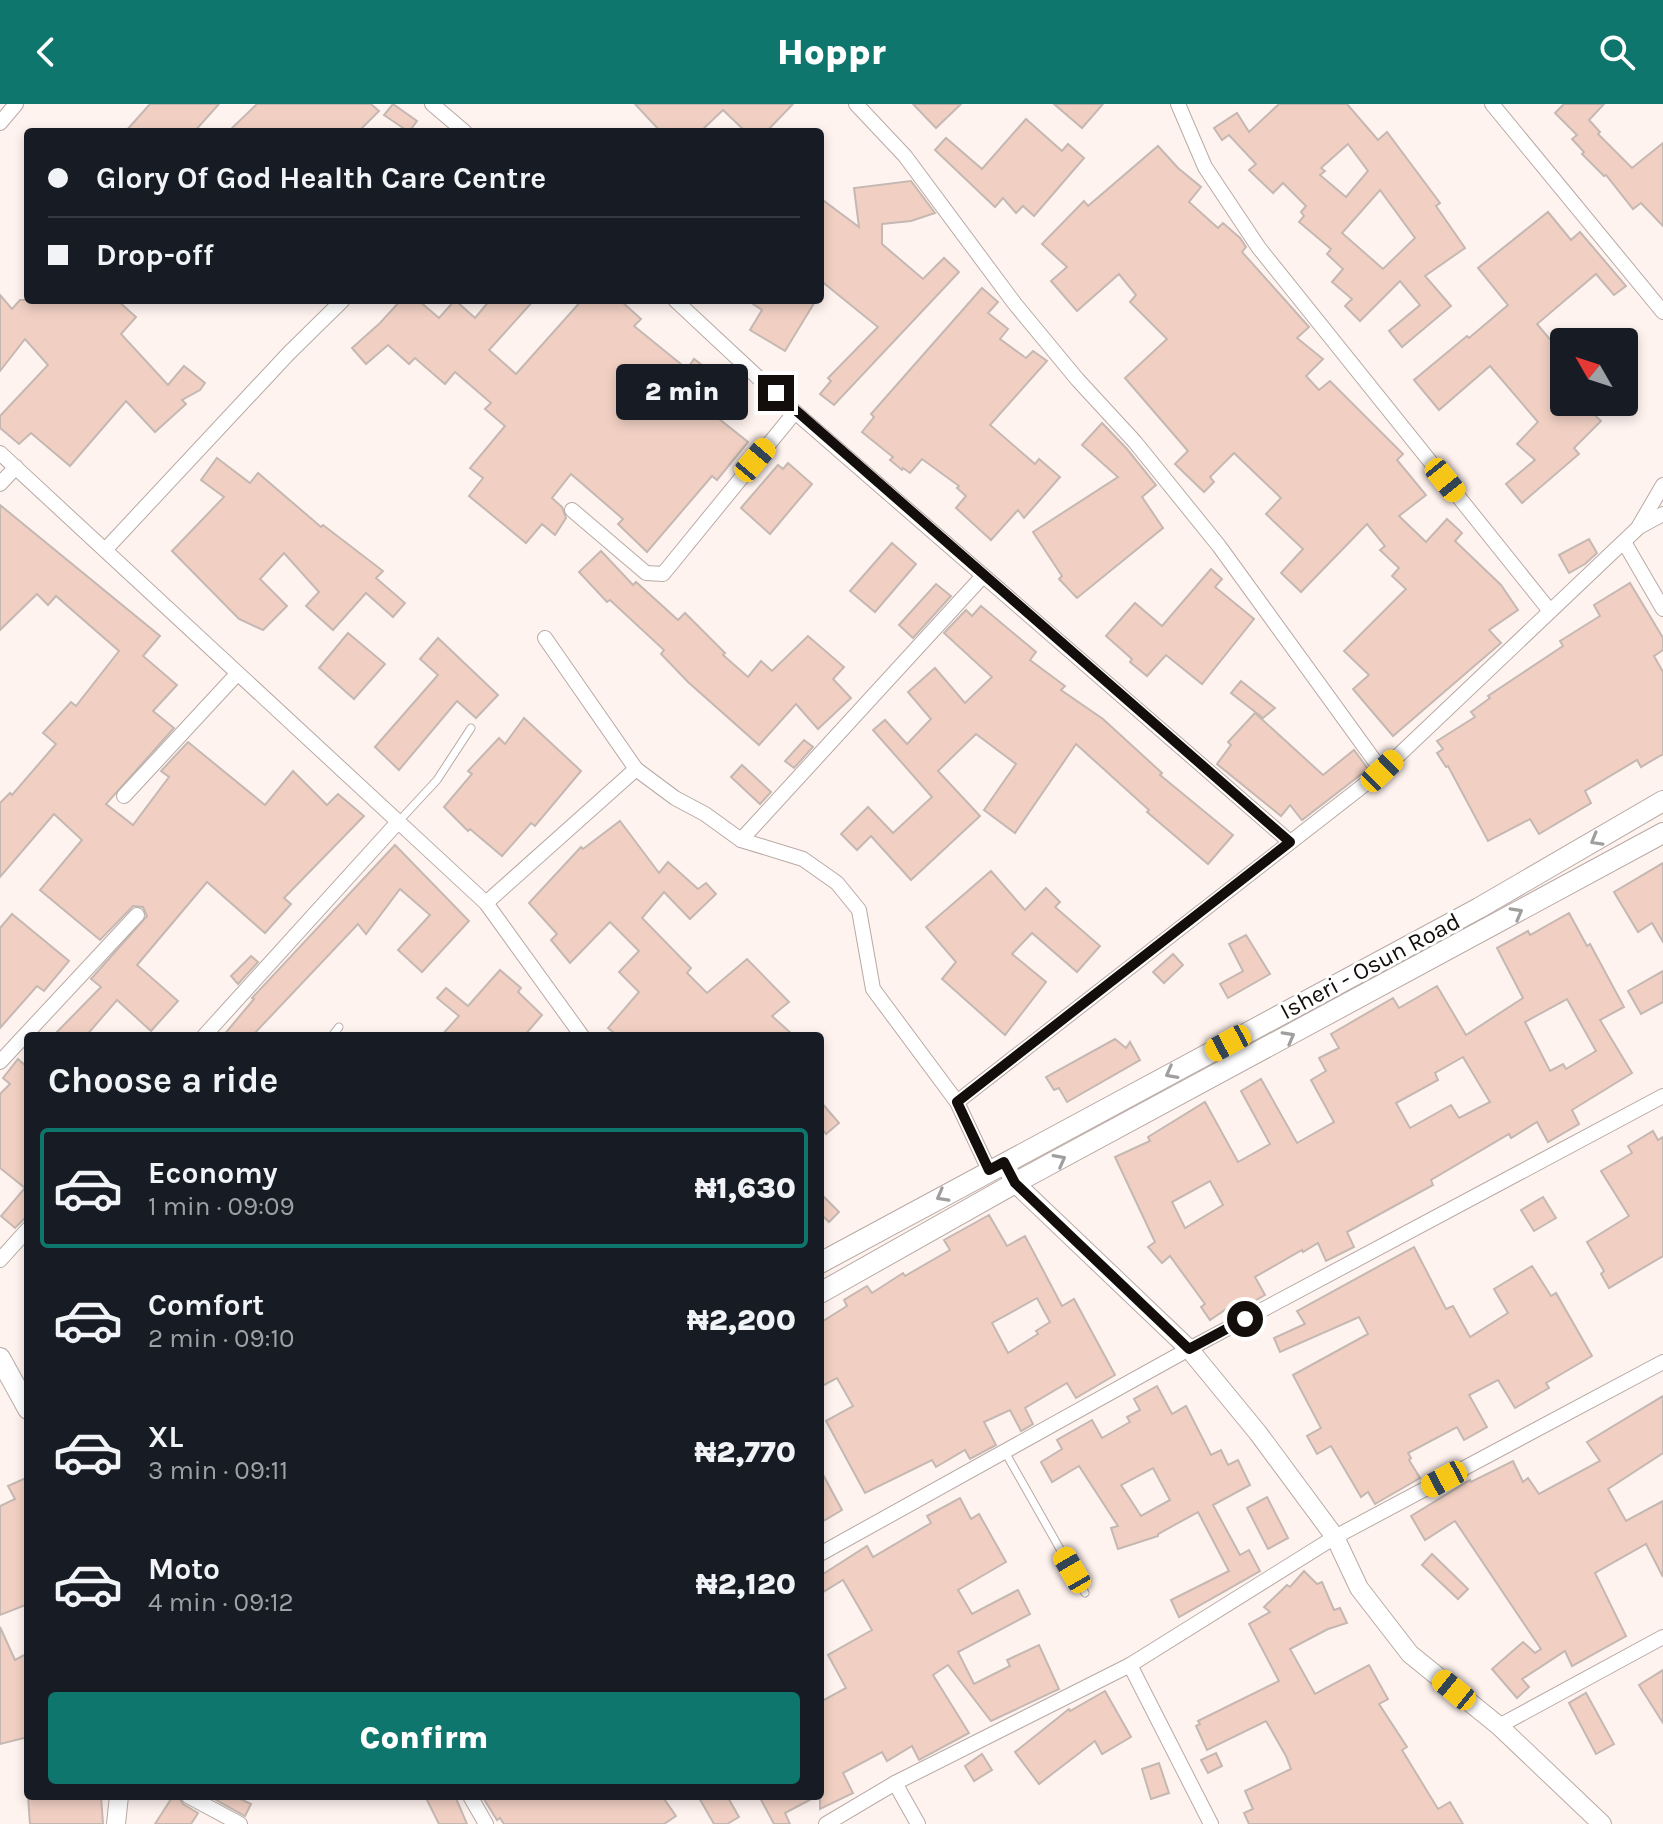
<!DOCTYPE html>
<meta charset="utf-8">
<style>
body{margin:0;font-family:Karla,sans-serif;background:#20242c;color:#f1f3f6;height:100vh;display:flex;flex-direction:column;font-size:30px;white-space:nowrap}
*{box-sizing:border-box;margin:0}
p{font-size:26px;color:#9ea1a6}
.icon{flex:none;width:44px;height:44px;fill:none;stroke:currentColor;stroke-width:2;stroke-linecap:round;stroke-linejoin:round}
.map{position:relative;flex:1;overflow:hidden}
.drawer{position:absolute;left:24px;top:928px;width:800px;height:768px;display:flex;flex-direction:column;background:#171b24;border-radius:8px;box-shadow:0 4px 12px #0003}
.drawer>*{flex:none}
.banner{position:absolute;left:24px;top:24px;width:800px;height:176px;border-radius:8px;box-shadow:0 4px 12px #0003;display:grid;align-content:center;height:176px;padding:0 24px;background:#171b24}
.needle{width:52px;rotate:309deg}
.controls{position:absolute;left:1550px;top:224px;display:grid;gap:16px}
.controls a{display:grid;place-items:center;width:88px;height:88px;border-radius:8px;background:#171b24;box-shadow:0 4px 12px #0003;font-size:40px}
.end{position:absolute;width:36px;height:36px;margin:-18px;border:10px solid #130e0c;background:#fff;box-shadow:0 0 0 4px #fff}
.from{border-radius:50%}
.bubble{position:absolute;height:56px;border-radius:8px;background:#171b24;box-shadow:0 4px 12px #0003;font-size:26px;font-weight:800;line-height:56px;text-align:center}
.car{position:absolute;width:24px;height:48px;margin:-24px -12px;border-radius:10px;box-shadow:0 0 6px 2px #0007;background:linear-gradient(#f5c518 24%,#345 0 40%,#f5c518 0 76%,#345 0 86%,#f5c518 0)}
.banner b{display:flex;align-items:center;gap:28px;height:76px;font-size:30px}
.banner b+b{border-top:2px solid #363941}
.banner i{width:20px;height:20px;background:#f1f3f6}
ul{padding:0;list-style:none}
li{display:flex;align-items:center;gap:24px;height:120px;margin:0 16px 12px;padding:0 8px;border:4px solid transparent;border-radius:8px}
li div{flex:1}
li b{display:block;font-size:30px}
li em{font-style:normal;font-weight:800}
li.on{border-color:#0f766e}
li>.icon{width:72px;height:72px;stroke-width:1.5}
h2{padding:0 24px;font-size:36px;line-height:96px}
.button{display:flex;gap:16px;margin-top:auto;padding:16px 24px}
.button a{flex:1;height:92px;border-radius:8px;background:#0f766e;color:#fff;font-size:32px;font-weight:800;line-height:92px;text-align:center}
header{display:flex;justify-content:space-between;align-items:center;height:104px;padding:0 24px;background:#0f766e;color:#fff;font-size:36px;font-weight:800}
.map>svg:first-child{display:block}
</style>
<header><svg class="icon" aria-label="back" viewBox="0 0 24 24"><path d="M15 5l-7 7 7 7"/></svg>Hoppr<svg class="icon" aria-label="search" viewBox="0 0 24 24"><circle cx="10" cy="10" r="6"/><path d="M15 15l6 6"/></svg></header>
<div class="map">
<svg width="1663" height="1720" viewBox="0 0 1663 1720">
<rect width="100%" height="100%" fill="#fff3ef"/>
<g fill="#f1d0c3" stroke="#c5b8b2" stroke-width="2" fill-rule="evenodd">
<polygon points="150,0 219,0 194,28 125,28"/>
<polygon points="257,0 371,0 379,7 358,28 228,28"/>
<polygon points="393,0 417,17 409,28 384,11"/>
<polygon points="635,0 793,0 766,28 746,28 723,6 700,28 661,28"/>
<polygon points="913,0 961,0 936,24"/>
<polygon points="1054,0 1103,0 1082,24"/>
<path d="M1279,0H1347L1378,36L1387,28L1440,99L1436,102L1465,144L1425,172L1451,202L1402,243L1389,227L1420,201L1400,177L1360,217L1345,202L1352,195L1332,178L1343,165L1327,150L1331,145L1299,118L1304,112L1301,108L1306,102L1283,79L1273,89L1249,66L1256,60L1229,31L1222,36L1214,24L1237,9L1249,28ZM1348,40L1368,67L1346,93L1320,71L1325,67L1321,64ZM1380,86L1415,134L1383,165L1342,129Z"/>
<polygon points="1564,0 1604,0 1589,16 1600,28 1598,30 1632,64 1663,39 1663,122 1641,99 1633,105 1606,71 1604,72 1582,50 1584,48 1572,35 1577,31 1555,9"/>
<polygon points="1026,15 1062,47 1068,40 1084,54 1034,112 1023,102 1016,109 1003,94 995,103 935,46 946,34 982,65"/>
<polygon points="1158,42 1178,64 1201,83 1189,98 1218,124 1223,119 1240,134 1246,143 1242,148 1309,223 1297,234 1323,255 1306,272 1319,286 1330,277 1403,350 1397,356 1426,391 1399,412 1426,438 1447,415 1462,429 1455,437 1501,481 1518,506 1489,526 1501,539 1393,632 1353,585 1369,571 1344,547 1406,485 1392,472 1399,464 1380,446 1385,442 1367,420 1301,488 1281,469 1303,445 1266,410 1281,394 1234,349 1210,373 1214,378 1204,388 1175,360 1188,347 1125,274 1167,235 1130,198 1136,191 1119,170 1077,207 1051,177 1067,163 1042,140 1084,97 1088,102"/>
<polygon points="911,77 935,109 911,117 882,120 882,140 923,175 944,154 959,168 834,301 820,290 831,277 828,274 878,223 820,176 820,94 859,123 854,84"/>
<polygon points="1548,108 1571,136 1580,128 1626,182 1614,191 1596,170 1537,220 1564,252 1564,298 1581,298 1601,317 1574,344 1579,350 1522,399 1506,380 1535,356 1517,340 1538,318 1490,262 1439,306 1414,276 1467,232 1469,234 1508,201 1478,164"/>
<polygon points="982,184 998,198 988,209 1008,225 1000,235 1026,254 1033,247 1047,257 990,321 1035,360 1039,355 1060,373 1024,414 1018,406 991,436 956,404 966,392 957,384 959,382 922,355 910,369 903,364 902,366 890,356 893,353 862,328 874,313 871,310"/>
<polygon points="0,191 12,205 20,196 117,196 136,213 121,230 168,281 184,262 205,279 200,286 182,296 186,300 155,328 126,297 70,362 31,329 19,340 0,324 0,312 48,261 25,235 0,267"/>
<polygon points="401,196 418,196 439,214 455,196 475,214 490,196 534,196 489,246 516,270 582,196 620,196 641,215 634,222 687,265 694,255 728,281 708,306 748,338 717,376 712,372 647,448 618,420 623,415 571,370 552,394 562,403 566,414 555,431 542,420 526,439 469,392 483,374 470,364 505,322 485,305 491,299 455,268 445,280 415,254 409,260 388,241 366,260 352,244 380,219"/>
<polygon points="747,196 816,196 785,247 750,226 762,206"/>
<polygon points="1102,319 1127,345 1156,381 1142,393 1163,424 1077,494 1059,475 1062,472 1033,428 1118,373 1082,341"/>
<polygon points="217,354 250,379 258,369 321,423 323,421 383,467 376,474 405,499 393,513 366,489 333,526 306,502 319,488 284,449 260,475 287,502 263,526 239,515 172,447 224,393 201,376"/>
<polygon points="788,359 812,380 770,430 741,404 778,361 783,365"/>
<polygon points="0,401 160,532 143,552 177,581 153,607 174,624 106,700 133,721 169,673 161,667 188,638 265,701 293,667 327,701 338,690 364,712 284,794 291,800 265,829 207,778 137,861 178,897 151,927 117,896 86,932 53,932 101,883 91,875 147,812 143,803 133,802 100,836 40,786 82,736 54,710 0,773 0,699 10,689 12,691 56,640 43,629 71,598 76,602 119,547 56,492 48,501 37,490 0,526"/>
<polygon points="1589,435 1597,449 1585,460 1569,469 1559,451"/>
<polygon points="892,439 916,460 875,508 850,487"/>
<polygon points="601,447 633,481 636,478 678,516 685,509 725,549 723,551 748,573 761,557 772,567 808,532 844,563 833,575 851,594 818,625 796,600 759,641 688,578 661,550 664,546 610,496 607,498 579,468"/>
<polygon points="1211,465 1222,475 1215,483 1254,515 1202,580 1166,551 1147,572 1130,558 1132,555 1106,532 1135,499 1162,522"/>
<polygon points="1630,479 1663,534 1663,546 1654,552 1663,568 1663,650 1641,663 1637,656 1585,687 1591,699 1539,730 1530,715 1488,737 1448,662 1446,663 1437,649 1443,645 1437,637 1475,613 1471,608 1490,594 1488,592 1563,542 1560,537 1600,512 1594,501"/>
<polygon points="936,480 951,492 913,534 899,521"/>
<polygon points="981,502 1036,548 1030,556 1065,582 1061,586 1103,615 1162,669 1160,671 1233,731 1208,760 1147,708 1149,706 1076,640 1015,729 984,706 1016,660 976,630 938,667 980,712 911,776 871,732 857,746 841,730 868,703 893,729 932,693 873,626 885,616 907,640 931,615 908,588 935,564 965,599 992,573 944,529 966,506 972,512"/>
<polygon points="348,529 385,560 354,595 319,564"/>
<polygon points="438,534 498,591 476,614 457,597 399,666 375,643 438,571 420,555"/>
<polygon points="1241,577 1275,604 1263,614 1231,589"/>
<polygon points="1255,609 1323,671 1354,646 1368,665 1302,716 1290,701 1281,712 1217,660 1231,641 1228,638"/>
<polygon points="524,614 581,667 535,722 531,719 502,752 470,725 468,727 444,703 472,670 468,667 499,634 505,640"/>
<polygon points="804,636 813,643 794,664 785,657"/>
<polygon points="742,661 771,688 760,700 731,673"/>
<polygon points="620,717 659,769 668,758 698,785 706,779 716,790 690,815 664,788 642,814 691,864 687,869 707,889 747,855 789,898 772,912 794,932 618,932 608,924 639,888 619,868 639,847 610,818 570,859 551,836 557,830 529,799 581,743 583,745"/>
<polygon points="395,741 469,817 422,868 398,846 430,811 400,785 366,830 358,820 252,932 223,932 254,895 252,894"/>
<polygon points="1663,759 1663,838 1652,819 1638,828 1614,788"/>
<polygon points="991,767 1025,806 1046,784 1060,798 1055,803 1100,842 1077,868 1032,829 1012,850 1046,878 1005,931 942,875 956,858 926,823"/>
<path d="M1569,809L1587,842L1590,840L1624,903L1600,916L1632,969L1572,1006L1579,1020L1548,1038L1537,1018L1511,1034L1509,1030L1431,1076L1433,1081L1347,1128L1354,1143L1326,1157L1318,1139L1303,1148L1302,1146L1255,1173L1265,1191L1239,1206L1235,1199L1210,1216L1201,1203L1205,1200L1170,1152L1162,1159L1148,1143L1155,1138L1115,1053L1150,1037L1148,1033L1205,998L1238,1058L1270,1040L1241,987L1261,975L1297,1039L1334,1018L1311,976L1326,967L1319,954L1339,944L1331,930L1393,894L1399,904L1437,882L1466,931L1523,894L1497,844L1528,827L1530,831ZM1567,895L1596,947L1566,965L1563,960L1550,967L1525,918ZM1463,953L1490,998L1459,1014L1451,1001L1410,1024L1396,999L1438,976L1435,969ZM1210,1077L1223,1101L1185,1124L1172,1098Z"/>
<polygon points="12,810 69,857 44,887 37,882 0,924 0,824"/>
<polygon points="1246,831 1270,870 1228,894 1220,880 1243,867 1229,840"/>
<polygon points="1173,850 1183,861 1164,879 1153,868"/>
<polygon points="251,852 258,858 238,880 231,872"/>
<polygon points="500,866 521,884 518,888 542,911 524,932 441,932 459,912 437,894 446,884 468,902"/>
<polygon points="1663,867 1663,898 1641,910 1628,887"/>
<polygon points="1115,935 1126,944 1130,938 1140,956 1067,998 1059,984 1054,986 1046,973"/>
<polygon points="18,955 28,964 28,1111 15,1124 1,1112 25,1084 0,1064 0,990 10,980 3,974"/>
<polygon points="820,997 839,1019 826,1030 820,1022"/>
<polygon points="1653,1027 1658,1036 1663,1033 1663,1152 1609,1184 1601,1170 1604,1167 1587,1138 1629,1112 1601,1067 1632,1049 1628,1042"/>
<polygon points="820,1089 839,1108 829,1118 820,1109"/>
<polygon points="1543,1093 1556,1114 1534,1127 1521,1106"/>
<path d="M989,1111L1007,1142L1025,1132L1062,1202L1074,1195L1115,1271L1076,1294L1067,1279L1025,1304L1033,1320L1021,1327L1010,1306L984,1318L996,1341L970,1355L965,1346L936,1363L932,1356L865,1389L826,1317L853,1302L837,1274L820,1283V1219L847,1202L844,1196L867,1182L872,1189L903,1169L905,1172L950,1146L944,1136ZM1037,1194L1050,1218L1036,1227L1038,1230L1008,1249L992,1219Z"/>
<polygon points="1414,1143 1446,1205 1453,1202 1470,1233 1508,1209 1494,1185 1532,1162 1551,1192 1556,1189 1592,1252 1546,1279 1549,1284 1515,1304 1498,1276 1469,1291 1487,1323 1464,1336 1457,1323 1408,1349 1411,1354 1409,1356 1420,1374 1375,1400 1368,1388 1361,1393 1331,1342 1317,1350 1307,1332 1321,1324 1293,1271 1368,1230 1359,1213 1280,1248 1274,1234 1305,1220 1297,1207"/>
<path d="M1157,1282L1172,1310L1186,1302L1211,1351L1221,1346L1228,1361L1238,1356L1250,1381L1213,1401L1240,1451L1249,1446L1260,1467L1179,1513L1171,1496L1229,1467L1198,1408L1158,1430V1432L1118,1445L1111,1424L1118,1422L1079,1362L1052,1378L1041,1358L1062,1345L1057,1336L1092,1316L1102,1334L1130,1318L1127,1313L1140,1306L1134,1295ZM1153,1364L1170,1396L1141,1412L1121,1381Z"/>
<polygon points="1663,1292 1663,1349 1608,1385 1626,1417 1663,1397 1663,1473 1646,1440 1595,1469 1626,1532 1572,1562 1565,1547 1522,1575 1529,1583 1517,1594 1492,1565 1523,1538 1535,1549 1541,1545 1455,1417 1425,1436 1411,1412 1470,1376 1471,1378 1513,1357 1523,1378 1528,1374 1539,1390 1600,1357 1587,1338"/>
<polygon points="820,1365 842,1406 820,1419"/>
<polygon points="28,1373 28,1500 0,1511 0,1402 15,1395 8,1382"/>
<polygon points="1267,1393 1288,1434 1268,1445 1247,1404"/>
<polygon points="960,1394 971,1415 979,1410 1006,1458 958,1486 972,1510 1018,1486 1030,1510 958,1548 974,1580 1010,1562 1007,1556 1039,1541 1059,1585 991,1617 948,1561 933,1571 969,1629 919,1656 912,1642 887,1657 882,1648 843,1669 853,1689 820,1705 820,1598 846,1584 828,1551 872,1526 843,1476 820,1490 820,1472 867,1442 873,1453 931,1419 927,1412"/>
<polygon points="1432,1450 1468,1485 1458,1495 1422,1461"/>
<polygon points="1304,1467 1317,1480 1322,1478 1334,1506 1340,1504 1347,1519 1328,1525 1290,1545 1315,1590 1369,1561 1388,1595 1379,1600 1407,1643 1402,1646 1438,1705 1450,1698 1463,1720 1249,1720 1244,1709 1253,1705 1245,1687 1291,1665 1286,1652 1266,1617 1207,1646 1196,1622 1200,1620 1198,1617 1279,1577 1249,1520 1270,1508 1264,1503 1287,1481 1290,1483"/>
<polygon points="0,1523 15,1556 28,1549 28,1633 0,1640"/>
<polygon points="1663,1566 1663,1619 1639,1581"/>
<polygon points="1105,1587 1131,1633 1102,1650 1095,1637 1039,1680 1015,1648 1069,1605 1070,1607"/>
<polygon points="1586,1589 1614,1640 1596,1650 1569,1599"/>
<polygon points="1216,1649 1222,1662 1208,1669 1201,1656"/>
<polygon points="982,1650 992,1666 974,1677 965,1662"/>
<polygon points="1159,1659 1169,1689 1151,1695 1142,1665"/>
<polygon points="28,1692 101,1692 103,1720 30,1720"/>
<polygon points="173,1692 178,1692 183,1700 198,1709 191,1720 155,1720"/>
<polygon points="209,1692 234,1692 251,1700 245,1712"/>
<polygon points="425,1692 455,1692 467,1720 439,1720"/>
<polygon points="482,1692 662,1692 676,1712 664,1720 504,1720 500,1714 497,1716"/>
<polygon points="698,1692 727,1692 739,1713 727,1720 714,1720"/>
<polygon points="759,1692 817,1692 785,1709 790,1720 774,1720"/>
</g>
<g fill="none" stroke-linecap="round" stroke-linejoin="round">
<defs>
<g id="service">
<polyline points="399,717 437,676 471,624"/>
<polyline points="332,932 339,923"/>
<polyline points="1005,1348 1085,1489"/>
</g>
<g id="minor">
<polyline points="432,0 465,28"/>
<polyline points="856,0 905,52 1015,200 1077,275 1135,338 1219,442 1382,667"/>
<polyline points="1178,0 1205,63 1259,144 1550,507"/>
<polyline points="1492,0 1663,208"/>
<polyline points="0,19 16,0"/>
<polyline points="675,196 795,308 1290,738"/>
<polyline points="0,349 486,799 582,932"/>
<polyline points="0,380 16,363"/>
<polyline points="572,406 646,469 663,470 795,308"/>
<polyline points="1639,422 1663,381"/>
<polyline points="1624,438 1663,505"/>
<polyline points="105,446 289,249 343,196"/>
<polyline points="545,534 636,665 675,694 705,710 741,736 803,755 837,779 859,806 873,885 957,998"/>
<polyline points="124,692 237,570"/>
<polyline points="741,736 983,472"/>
<polyline points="486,799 636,665"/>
<polyline points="204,932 398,718"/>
<polyline points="0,958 137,811"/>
<polyline points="989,1066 957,998 1382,667 1639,423 1663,410"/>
<polyline points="0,1156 28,1125"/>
<polyline points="820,1450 1189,1245 1663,992"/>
<polyline points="1130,1561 1211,1720"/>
<polyline points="1499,1622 1663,1533"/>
<polyline points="895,1679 918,1720"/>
<polyline points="188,1692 240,1720"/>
<polyline points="470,1692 486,1720"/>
<polyline points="826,1720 895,1679 1130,1561 1335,1433 1663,1258"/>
</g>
<g id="tertiary">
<polyline points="1008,1066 1015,1079 1189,1245 1258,1329 1335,1433 1359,1484 1410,1550 1499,1622 1602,1720"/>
<polyline points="116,1720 119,1692"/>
</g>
<g id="secondary">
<polyline points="820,1159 1479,804 1663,697"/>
<polyline points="820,1189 1015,1079 1663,729"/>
<polyline points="0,1254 28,1305"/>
</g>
</defs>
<use href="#service" stroke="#b8aaa5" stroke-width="9"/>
<use href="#minor" stroke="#b8aaa5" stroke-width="16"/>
<use href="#tertiary" stroke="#b8aaa5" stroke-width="20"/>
<use href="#secondary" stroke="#b8aaa5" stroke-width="22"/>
<use href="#service" stroke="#fff" stroke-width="7"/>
<use href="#minor" stroke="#fff" stroke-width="14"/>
<use href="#tertiary" stroke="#fff" stroke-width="18"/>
<use href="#secondary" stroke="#fff" stroke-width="20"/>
</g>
<defs><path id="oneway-chevron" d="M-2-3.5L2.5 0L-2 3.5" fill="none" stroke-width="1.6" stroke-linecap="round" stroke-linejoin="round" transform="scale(2)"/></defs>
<g stroke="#a19f9e">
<use href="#oneway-chevron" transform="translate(1596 736) rotate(150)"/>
<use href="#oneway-chevron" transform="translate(1517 809) rotate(-29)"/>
<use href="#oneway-chevron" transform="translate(1289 933) rotate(-29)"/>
<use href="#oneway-chevron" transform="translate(1171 969) rotate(152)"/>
<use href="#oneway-chevron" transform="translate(1060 1056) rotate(-28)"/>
<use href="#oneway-chevron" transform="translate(942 1092) rotate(151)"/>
</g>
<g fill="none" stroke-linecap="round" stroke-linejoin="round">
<polyline stroke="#130e0c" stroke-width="10" points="776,289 1290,738 957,998 989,1066 1004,1058 1015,1079 1189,1245 1245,1215"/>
</g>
<g text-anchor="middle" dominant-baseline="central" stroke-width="6" stroke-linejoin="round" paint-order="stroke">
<g font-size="24" fill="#130e0c" stroke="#fff">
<text transform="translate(1370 862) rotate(-28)">Isheri - Osun Road</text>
</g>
</g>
</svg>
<div class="controls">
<a><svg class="needle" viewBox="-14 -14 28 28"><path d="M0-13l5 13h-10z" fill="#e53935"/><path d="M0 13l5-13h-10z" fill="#9ea1a6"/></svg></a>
</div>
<i class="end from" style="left:1245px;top:1215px"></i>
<i class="end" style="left:776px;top:289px"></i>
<div class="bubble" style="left:616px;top:260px;width:132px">2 min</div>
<i class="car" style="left:755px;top:356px;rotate:40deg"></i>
<i class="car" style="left:1445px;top:376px;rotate:141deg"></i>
<i class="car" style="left:1382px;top:667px;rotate:46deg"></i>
<i class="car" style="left:1228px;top:939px;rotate:242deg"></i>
<i class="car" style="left:1444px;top:1375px;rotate:242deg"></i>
<i class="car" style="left:1072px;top:1466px;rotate:330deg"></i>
<i class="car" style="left:1454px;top:1586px;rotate:309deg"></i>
<div class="banner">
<b><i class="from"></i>Glory Of God Health Care Centre</b>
<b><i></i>Drop-off</b>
</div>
<section class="drawer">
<h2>Choose a ride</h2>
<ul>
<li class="on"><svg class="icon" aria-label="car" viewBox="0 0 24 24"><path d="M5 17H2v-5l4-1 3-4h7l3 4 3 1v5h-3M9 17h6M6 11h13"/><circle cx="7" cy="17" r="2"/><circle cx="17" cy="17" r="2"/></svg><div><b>Economy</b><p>1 min · 09:09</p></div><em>₦1,630</em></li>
<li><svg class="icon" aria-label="car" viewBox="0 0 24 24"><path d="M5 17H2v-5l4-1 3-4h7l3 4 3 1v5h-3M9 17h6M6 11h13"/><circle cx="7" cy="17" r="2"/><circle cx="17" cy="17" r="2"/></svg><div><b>Comfort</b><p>2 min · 09:10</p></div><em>₦2,200</em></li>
<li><svg class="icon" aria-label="car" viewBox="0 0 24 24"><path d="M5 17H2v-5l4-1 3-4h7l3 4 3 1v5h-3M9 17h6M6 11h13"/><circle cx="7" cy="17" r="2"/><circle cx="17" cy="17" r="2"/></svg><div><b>XL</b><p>3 min · 09:11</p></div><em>₦2,770</em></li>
<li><svg class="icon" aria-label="car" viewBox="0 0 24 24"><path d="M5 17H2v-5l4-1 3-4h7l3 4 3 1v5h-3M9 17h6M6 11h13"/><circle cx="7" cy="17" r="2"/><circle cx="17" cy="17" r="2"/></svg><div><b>Moto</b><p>4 min · 09:12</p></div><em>₦2,120</em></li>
</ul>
<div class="button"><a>Confirm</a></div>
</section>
</div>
